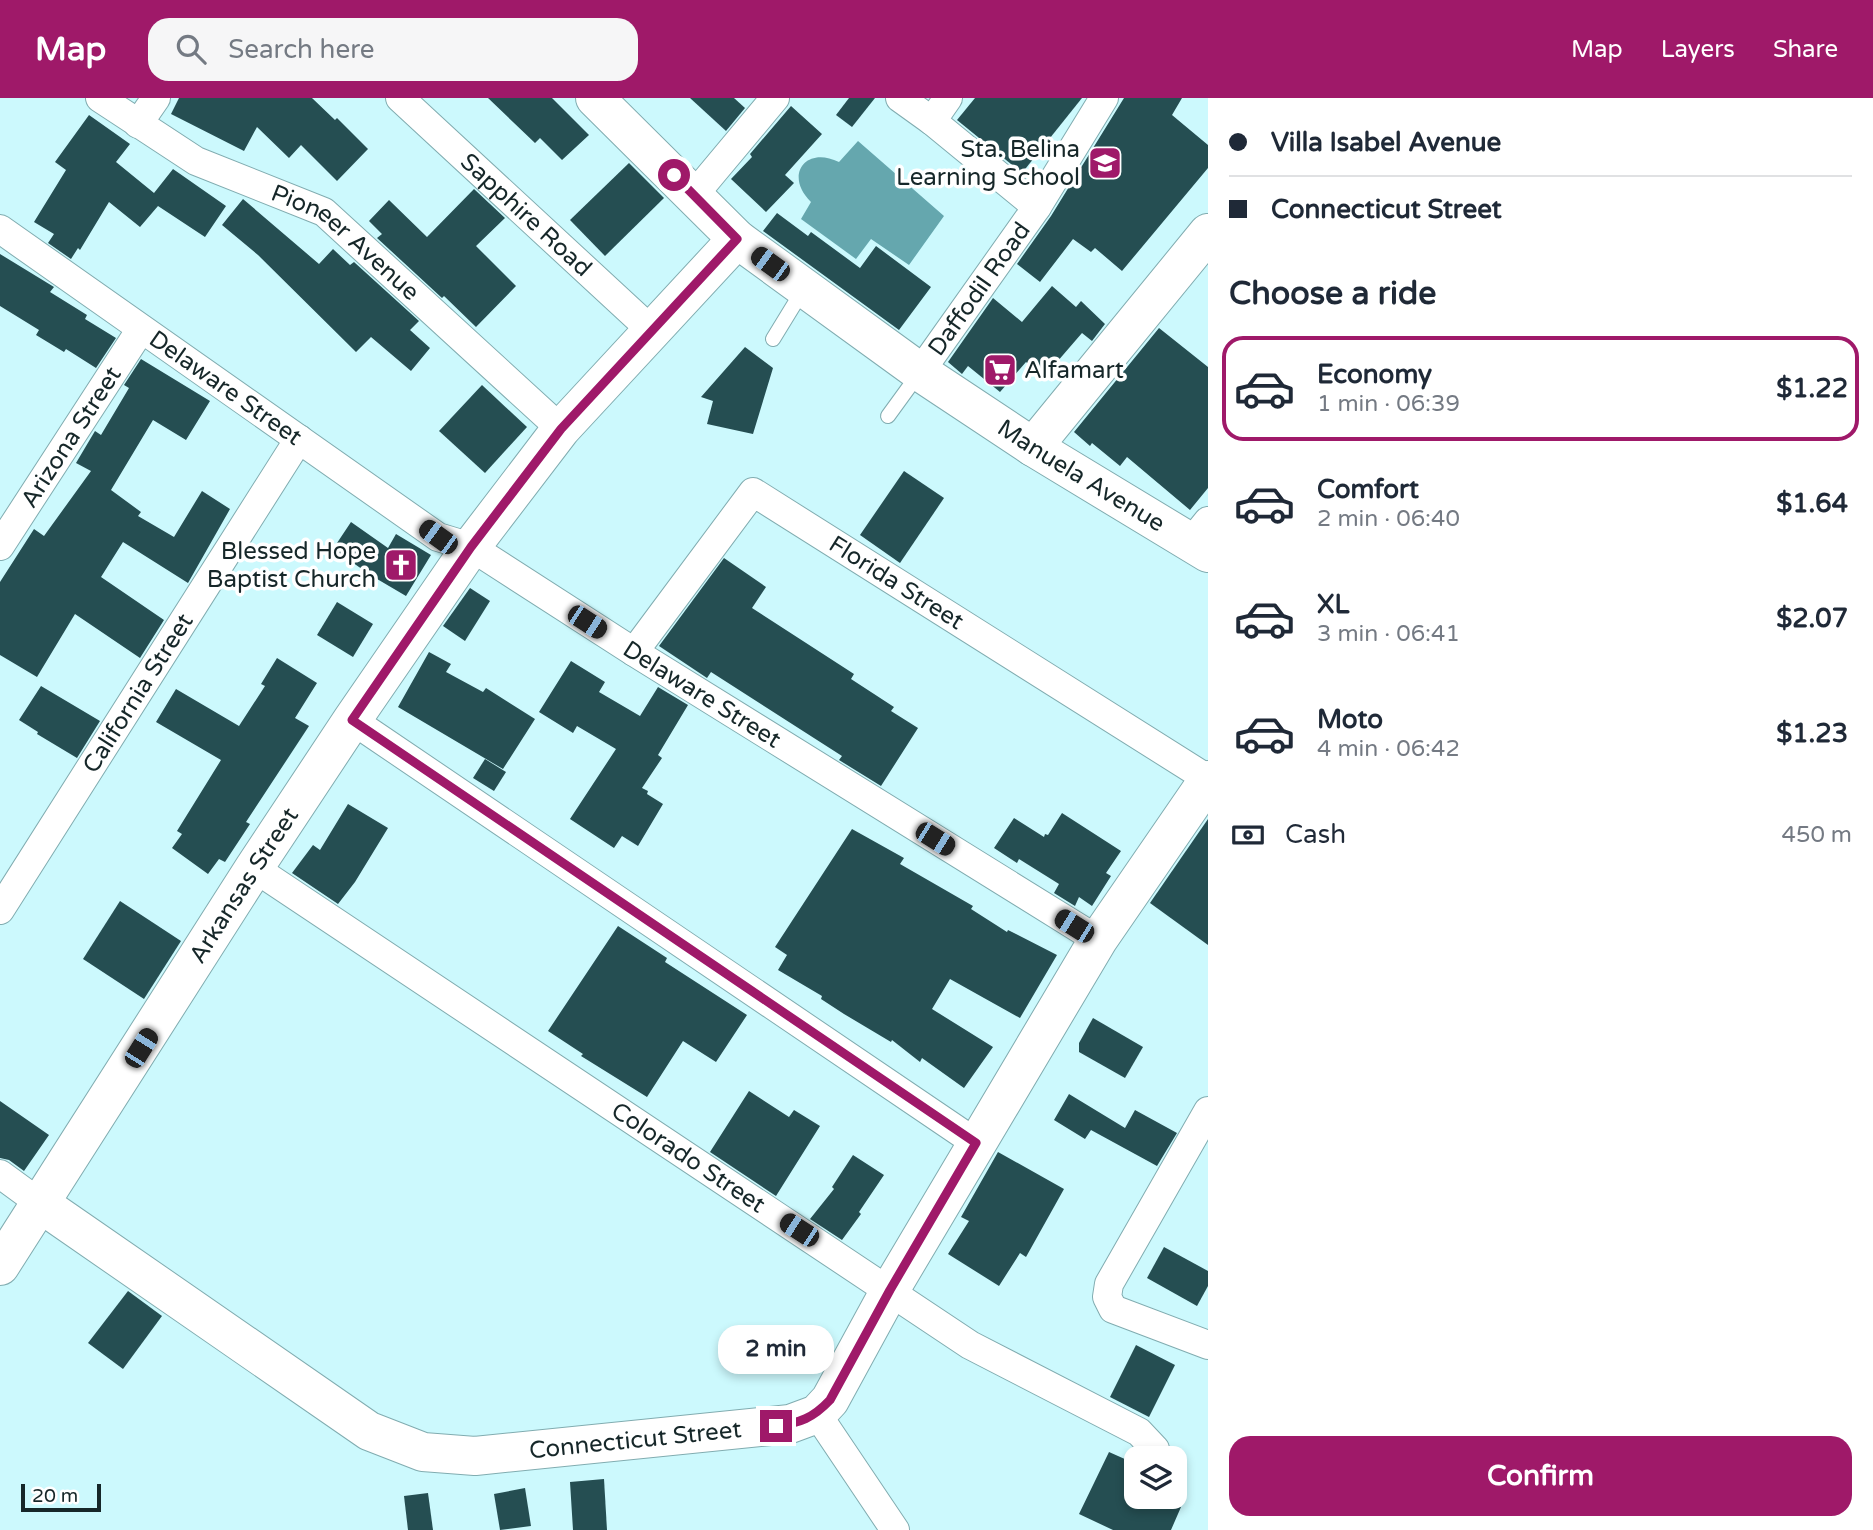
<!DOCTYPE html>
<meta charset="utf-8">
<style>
body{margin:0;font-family:"Varela Round",sans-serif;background:#f6f6f7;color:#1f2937;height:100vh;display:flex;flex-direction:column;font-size:26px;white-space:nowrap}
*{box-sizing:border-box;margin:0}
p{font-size:23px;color:#747a83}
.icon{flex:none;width:38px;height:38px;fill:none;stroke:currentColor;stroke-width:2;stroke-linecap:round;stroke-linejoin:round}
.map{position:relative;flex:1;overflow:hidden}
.drawer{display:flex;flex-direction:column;background:#fff;width:665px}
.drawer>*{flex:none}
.top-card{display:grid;align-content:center;height:154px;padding:0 21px;background:#fff}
.tools{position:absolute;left:1124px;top:1348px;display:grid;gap:14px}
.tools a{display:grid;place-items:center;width:63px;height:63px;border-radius:14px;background:#fff;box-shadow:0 4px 10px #0003;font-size:35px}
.scale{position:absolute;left:21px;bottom:18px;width:80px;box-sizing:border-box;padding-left:7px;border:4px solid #162729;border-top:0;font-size:19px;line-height:24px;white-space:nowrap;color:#162729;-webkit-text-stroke:5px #fff;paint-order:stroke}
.end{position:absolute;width:32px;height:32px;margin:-16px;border:9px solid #9f1969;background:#fff;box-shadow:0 0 0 4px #fff}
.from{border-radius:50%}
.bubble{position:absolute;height:49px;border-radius:21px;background:#fff;box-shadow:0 4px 10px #0003;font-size:23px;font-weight:700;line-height:49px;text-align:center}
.car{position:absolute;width:21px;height:42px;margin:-21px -10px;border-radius:9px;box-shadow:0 0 5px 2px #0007;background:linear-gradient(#222 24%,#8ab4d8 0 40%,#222 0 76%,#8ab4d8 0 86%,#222 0)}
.top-card b{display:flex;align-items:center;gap:24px;height:66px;font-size:26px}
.top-card b+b{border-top:2px solid #e0e1e3}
.top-card i{width:18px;height:18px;background:#1f2937}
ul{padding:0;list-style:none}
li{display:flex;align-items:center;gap:21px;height:105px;margin:0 14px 10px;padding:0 7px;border:4px solid transparent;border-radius:21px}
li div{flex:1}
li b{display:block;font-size:26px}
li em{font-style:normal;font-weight:700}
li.current{border-color:#9f1969}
li>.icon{width:63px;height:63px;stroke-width:1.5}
h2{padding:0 21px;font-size:32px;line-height:84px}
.pay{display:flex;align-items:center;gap:18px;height:77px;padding:0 21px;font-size:26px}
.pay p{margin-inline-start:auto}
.primary-button{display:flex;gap:14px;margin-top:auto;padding:14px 21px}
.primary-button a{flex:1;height:80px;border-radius:21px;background:#9f1969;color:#fff;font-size:28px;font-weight:700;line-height:80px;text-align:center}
header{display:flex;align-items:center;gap:42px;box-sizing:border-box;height:98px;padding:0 35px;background:#9f1969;color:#fff}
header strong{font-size:33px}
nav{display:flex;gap:38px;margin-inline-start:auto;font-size:24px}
.search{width:490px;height:63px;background:#f6f6f7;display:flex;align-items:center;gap:18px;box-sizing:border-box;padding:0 24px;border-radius:21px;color:#747a83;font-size:26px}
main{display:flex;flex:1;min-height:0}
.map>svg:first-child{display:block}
</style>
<header>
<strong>Map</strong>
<div class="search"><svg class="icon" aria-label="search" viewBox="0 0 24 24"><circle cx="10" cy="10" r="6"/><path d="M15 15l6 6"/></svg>Search here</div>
<nav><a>Map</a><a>Layers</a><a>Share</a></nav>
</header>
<main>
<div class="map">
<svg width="1208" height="1432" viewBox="0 0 1208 1432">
<rect width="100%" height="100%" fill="#ccf9fd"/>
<path fill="#65a7ae" d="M858,43L944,118L909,167L871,141L856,161L801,121L811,104C784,78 805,47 839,64Z"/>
<g fill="#254e52">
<polygon points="179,0 312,0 335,22 337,20 368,51 337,83 301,47 289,60 257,29 244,53 171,16"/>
<polygon points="488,0 552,0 589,37 562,62 540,40 535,45"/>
<polygon points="690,0 734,0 745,10 726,33"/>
<polygon points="849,0 875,0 852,29 836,17"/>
<polygon points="975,0 1082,0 1022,75 957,22"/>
<polygon points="1124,0 1182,0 1172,17 1208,47 1208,70 1122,173 1095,150 1091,154 1073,141 1040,184 1017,166 1051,118"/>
<polygon points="791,8 822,36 785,77 794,85 766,114 731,81 752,59 750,56"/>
<polygon points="89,17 130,46 116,64 154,95 173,71 226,108 205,139 158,108 140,129 109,104 80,152 78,150 71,161 48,145 54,136 34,124 66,72 55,64"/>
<polygon points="629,65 664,100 605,158 570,122"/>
<polygon points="474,91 505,120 476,148 516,188 476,229 444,198 442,200 377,140 382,136 369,123 389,102 427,139"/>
<polygon points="243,101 319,166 333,151 350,167 354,164 419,223 410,232 430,250 411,273 371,239 356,254 258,157 222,127"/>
<polygon points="777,115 808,138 811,134 860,170 876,148 931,189 899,232 763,133"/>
<polygon points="0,156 54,189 50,194 87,217 85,221 116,240 96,270 66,251 64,254 36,237 39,232 0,208"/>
<polygon points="1052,188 1076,209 1081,203 1105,226 1092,243 1082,235 1044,279 1026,264 1000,294 968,268 962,276 948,264 993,200 1022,224"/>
<polygon points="1159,230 1208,269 1208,390 1190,412 1127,359 1120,368 1092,345 1090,348 1074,334"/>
<polygon points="745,249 773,270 753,336 707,326 713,303 701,299"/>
<polygon points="141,261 210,303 186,342 153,322 111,392 141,414 138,418 174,439 202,393 230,411 188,485 123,444 101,479 164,522 140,560 75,516 37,579 0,557 0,484 34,431 44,438 91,373 76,365 95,333 101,337 129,290 124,287"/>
<polygon points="482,287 527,329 485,375 439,333"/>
<polygon points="904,373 944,400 900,465 860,437"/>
<polygon points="351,424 388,450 396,436 431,457 406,498 372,478 333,451"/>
<polygon points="724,460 766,489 752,510 854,576 851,581 894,609 891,613 918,630 881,688 839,662 842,658 711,574 707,580 659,548"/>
<polygon points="470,490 490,503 465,543 443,528"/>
<polygon points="337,504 373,526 353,559 317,537"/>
<polygon points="429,554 451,566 446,574 483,594 486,590 535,621 503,671 398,609"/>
<polygon points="277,560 317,585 295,620 309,628 246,724 250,726 225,764 219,761 208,776 172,750 182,736 177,733 221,662 156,624 176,591 239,628 265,588 261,586"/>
<polygon points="571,563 605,584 599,594 640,618 658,589 688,607 658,657 662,660 642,690 648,693 647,696 663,706 638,748 622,738 614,750 570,721 616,651 577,628 573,635 539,614"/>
<polygon points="41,588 100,623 77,660 37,636 38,634 19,622"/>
<polygon points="485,661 506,674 494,693 473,680"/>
<polygon points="348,706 388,730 355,784 338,806 292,775 313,747 320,752"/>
<polygon points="1062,715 1121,753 1106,775 1111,778 1092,808 1079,799 1075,808 1054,795 1059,786 1019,761 1017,765 994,750 1014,720 1044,739 1045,736 1048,737"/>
<polygon points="1208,721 1208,847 1150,805"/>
<polygon points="852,731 904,760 900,766 973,808 971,811 1007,834 1008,832 1057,857 1020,920 950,881 932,911 993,949 964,990 922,960 920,964 892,942 891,944 844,916 821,901 822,898 778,872 787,857 775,849"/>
<polygon points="120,803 181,843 144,901 83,861"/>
<polygon points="618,828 667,860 665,864 747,917 716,964 683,943 647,999 581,958 583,956 548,933"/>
<polygon points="1093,920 1143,949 1125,980 1079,954 1079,945"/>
<polygon points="749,993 789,1019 794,1012 820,1028 776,1098 710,1054"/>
<polygon points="1069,996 1125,1030 1135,1012 1177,1035 1157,1068 1091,1032 1085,1041 1054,1022"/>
<polygon points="0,1003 49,1037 24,1073 9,1062 0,1060"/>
<polygon points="998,1054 1064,1091 1026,1159 1020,1155 999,1188 948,1156 969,1123 961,1119"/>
<polygon points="853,1057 884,1077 859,1114 861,1116 842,1142 810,1121 834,1091 832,1089"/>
<polygon points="1164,1149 1208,1173 1208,1188 1197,1208 1147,1180"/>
<polygon points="128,1193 162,1218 123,1271 88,1245"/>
<polygon points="1136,1247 1175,1267 1149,1319 1110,1299"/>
<polygon points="1109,1354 1136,1366 1136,1398 1159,1398 1181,1409 1171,1432 1113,1432 1079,1416"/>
<polygon points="604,1381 607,1432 573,1432 570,1384"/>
<polygon points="525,1390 531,1428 500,1432 494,1396"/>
<polygon points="428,1395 433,1432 408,1432 404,1398"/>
</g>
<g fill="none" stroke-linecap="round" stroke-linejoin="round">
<defs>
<g id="lane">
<polyline points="773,241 803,192"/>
<polyline points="888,318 920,274"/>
</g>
<g id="street">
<path id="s1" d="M100,0L196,63L324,114L561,331"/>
<path id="s2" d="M400,0L652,233"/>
<polyline points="900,0 932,23 1037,109"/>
<polyline points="932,23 948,0"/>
<polyline points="138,26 156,0"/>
<polyline points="694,97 775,0"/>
<path id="s3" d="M0,131L438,439L471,449L634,554L1098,842"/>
<path id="s4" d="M920,274L1037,109L1104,0"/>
<polyline points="1191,444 1208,423"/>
<path id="s5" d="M0,448L141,231"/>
<path id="s6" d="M634,554L753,394L1208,681"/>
<polyline points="352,622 976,1045"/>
<path id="s7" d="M254,770L970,1247L1139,1334L1155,1351V1360"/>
<path id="s8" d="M0,812L299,341"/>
<polyline points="1208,1013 1109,1186 1107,1199 1113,1211 1208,1247"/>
<polyline points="0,1076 41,1106"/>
<polyline points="817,1316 895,1432"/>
</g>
<g id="secondary">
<path id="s9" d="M595,0L737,141L920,274L1033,349L1208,455"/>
<polyline points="1033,349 1208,135"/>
<path id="s10" d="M41,1106L369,1333L423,1354L475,1358L790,1326L817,1316L830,1302L890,1192L1098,842L1208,682"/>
<path id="s11" d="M0,1168L254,770L352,622L471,449L561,331L737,141"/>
</g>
</defs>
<use href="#lane" stroke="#81acb0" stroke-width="16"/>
<use href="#street" stroke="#81acb0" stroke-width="30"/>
<use href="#secondary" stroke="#81acb0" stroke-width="40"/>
<use href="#lane" stroke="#fff" stroke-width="14"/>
<use href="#street" stroke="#fff" stroke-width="28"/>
<use href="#secondary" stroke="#fff" stroke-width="38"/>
</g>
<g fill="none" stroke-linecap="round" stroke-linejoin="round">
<path stroke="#9f1969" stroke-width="9" d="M674,77L737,141L561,331L471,449L352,622L976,1045L890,1192L830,1302C813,1320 800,1325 776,1328"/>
</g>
<defs>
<symbol id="school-square" viewBox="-11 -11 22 22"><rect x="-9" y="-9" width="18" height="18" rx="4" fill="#9f1969" stroke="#fff"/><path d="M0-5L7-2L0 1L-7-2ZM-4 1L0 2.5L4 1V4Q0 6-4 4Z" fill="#fff"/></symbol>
<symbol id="supermarket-square" viewBox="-11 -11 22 22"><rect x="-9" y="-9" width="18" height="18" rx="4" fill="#9f1969" stroke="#fff"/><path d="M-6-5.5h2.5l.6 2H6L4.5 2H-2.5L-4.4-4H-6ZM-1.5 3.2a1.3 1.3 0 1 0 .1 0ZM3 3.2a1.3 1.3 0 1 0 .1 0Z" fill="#fff"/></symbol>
<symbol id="church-square" viewBox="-11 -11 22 22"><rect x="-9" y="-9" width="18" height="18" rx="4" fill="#9f1969" stroke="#fff"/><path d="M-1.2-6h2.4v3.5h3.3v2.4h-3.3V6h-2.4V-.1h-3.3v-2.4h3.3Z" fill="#fff"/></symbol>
</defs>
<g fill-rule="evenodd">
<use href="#school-square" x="1086" y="46" width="38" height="38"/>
<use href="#supermarket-square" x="981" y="253" width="38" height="38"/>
<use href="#church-square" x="382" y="448" width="38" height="38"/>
</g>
<g text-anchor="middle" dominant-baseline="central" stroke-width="7" stroke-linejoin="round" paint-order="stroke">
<g font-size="24" fill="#162729" stroke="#fff" text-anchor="end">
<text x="1080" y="51">Sta. Belina<tspan x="1080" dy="28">Learning School</tspan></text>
<text x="1024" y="272" text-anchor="start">Alfamart</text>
<text x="376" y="453">Blessed Hope<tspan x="376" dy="28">Baptist Church</tspan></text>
</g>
<g font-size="24" fill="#162729" stroke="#fff">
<text stroke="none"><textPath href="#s2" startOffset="172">Sapphire Road</textPath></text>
<text stroke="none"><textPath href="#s1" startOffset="287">Pioneer Avenue</textPath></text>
<text stroke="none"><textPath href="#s4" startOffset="102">Daffodil Road</textPath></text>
<text stroke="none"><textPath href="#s3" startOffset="276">Delaware Street</textPath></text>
<text stroke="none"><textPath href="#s5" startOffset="130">Arizona Street</textPath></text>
<text stroke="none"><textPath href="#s9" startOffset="618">Manuela Avenue</textPath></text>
<text stroke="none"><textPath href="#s6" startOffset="369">Florida Street</textPath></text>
<text stroke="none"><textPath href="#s8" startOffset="257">California Street</textPath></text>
<text stroke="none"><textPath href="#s3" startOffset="844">Delaware Street</textPath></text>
<text stroke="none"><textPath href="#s11" startOffset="452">Arkansas Street</textPath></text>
<text stroke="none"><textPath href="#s7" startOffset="522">Colorado Street</textPath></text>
<text stroke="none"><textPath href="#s10" startOffset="670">Connecticut Street</textPath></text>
</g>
</g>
</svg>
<div class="tools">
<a><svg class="icon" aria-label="layers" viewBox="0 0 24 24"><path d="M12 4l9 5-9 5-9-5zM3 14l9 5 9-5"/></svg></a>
</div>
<div class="scale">20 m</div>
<i class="end from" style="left:674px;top:77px"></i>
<i class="end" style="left:776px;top:1328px"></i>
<div class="bubble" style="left:718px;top:1227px;width:116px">2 min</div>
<i class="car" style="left:770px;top:166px;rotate:306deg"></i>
<i class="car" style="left:438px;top:439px;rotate:306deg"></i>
<i class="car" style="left:587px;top:524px;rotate:123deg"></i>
<i class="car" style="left:935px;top:741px;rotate:122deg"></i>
<i class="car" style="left:1074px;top:828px;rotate:302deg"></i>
<i class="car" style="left:141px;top:950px;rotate:32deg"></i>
<i class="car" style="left:799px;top:1132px;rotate:303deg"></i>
</div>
<section class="drawer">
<div class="top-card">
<b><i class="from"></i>Villa Isabel Avenue</b>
<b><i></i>Connecticut Street</b>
</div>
<h2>Choose a ride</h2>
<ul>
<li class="current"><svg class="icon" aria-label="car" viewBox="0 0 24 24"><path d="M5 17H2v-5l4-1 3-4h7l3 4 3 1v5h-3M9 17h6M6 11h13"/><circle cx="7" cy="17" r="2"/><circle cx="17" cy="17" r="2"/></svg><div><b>Economy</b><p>1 min · 06:39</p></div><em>$1.22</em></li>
<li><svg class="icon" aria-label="car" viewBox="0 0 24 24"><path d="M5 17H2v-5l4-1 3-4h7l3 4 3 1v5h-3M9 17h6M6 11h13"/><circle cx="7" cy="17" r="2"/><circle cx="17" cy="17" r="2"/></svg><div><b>Comfort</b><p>2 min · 06:40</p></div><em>$1.64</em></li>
<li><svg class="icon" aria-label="car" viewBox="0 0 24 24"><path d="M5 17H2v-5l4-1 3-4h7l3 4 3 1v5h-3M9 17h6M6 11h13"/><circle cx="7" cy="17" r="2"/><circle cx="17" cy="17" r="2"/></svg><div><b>XL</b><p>3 min · 06:41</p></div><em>$2.07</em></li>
<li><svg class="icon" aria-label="car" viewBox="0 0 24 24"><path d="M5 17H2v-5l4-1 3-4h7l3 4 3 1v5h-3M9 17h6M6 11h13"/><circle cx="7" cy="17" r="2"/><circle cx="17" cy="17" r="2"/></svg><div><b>Moto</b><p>4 min · 06:42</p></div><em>$1.23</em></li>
</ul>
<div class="pay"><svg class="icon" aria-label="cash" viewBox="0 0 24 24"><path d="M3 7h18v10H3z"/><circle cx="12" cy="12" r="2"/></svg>Cash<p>450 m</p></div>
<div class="primary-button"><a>Confirm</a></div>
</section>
</main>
